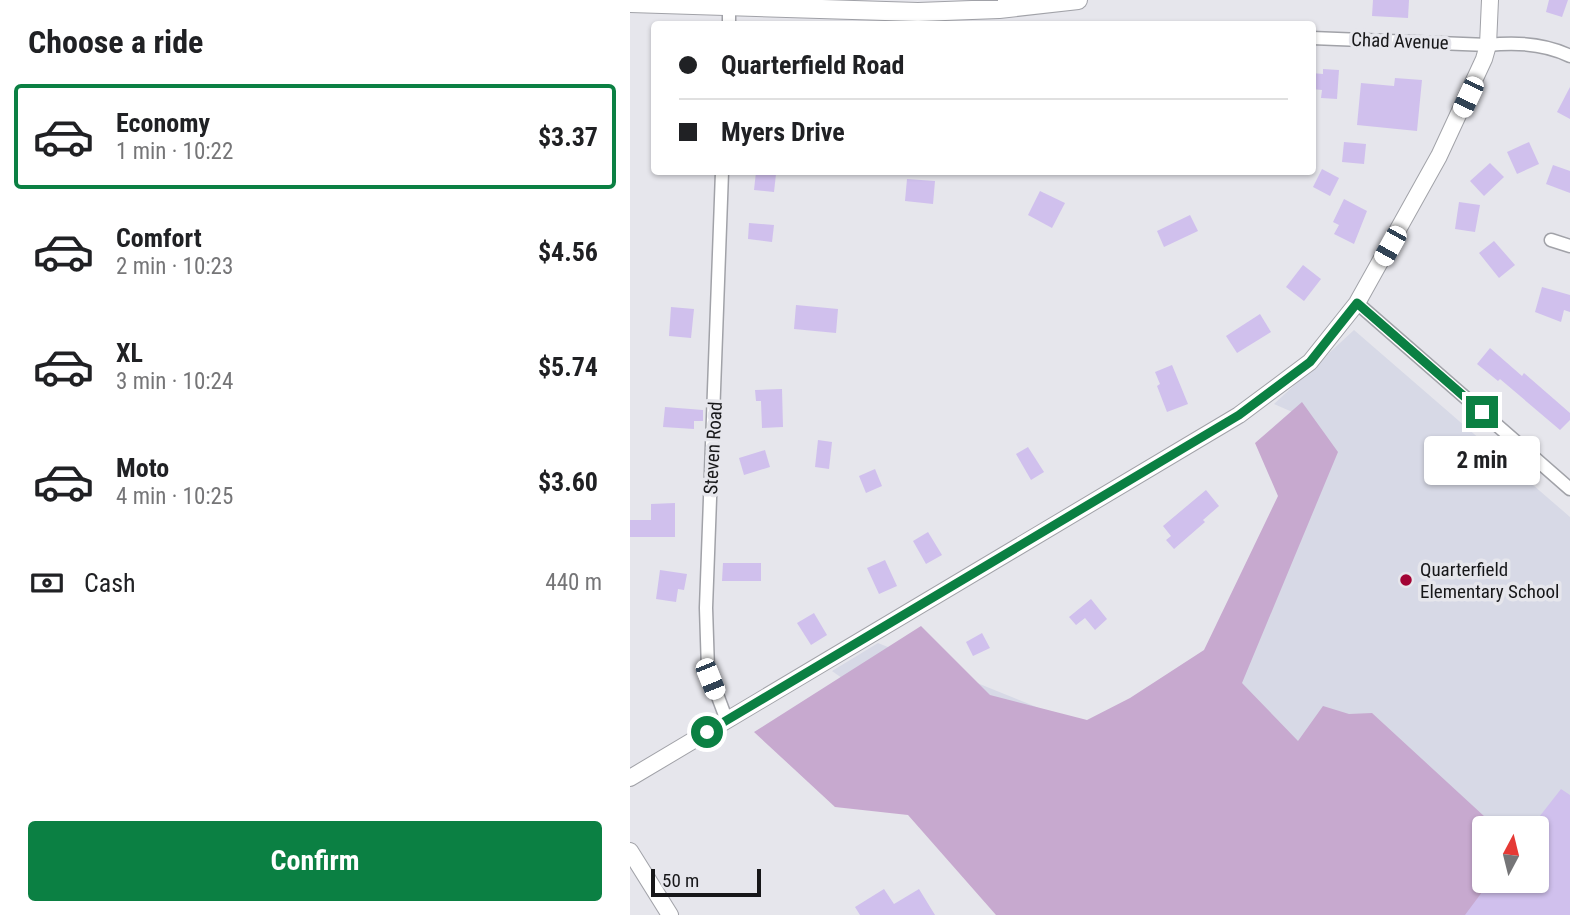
<!DOCTYPE html>
<meta charset="utf-8">
<style>
body{margin:0;font-family:"Roboto Condensed",sans-serif;background:#f6f6f6;color:#202124;height:100vh;display:flex;flex-direction:column;font-size:26px;white-space:nowrap}
*{box-sizing:border-box;margin:0}
p{font-size:23px;color:#757577}
.icon{flex:none;width:38px;height:38px;fill:none;stroke:currentColor;stroke-width:2;stroke-linecap:round;stroke-linejoin:round}
.map{position:relative;flex:1;overflow:hidden}
.sheet{display:flex;flex-direction:column;background:#fff;width:630px}
.sheet>*{flex:none}
.hud{position:absolute;left:21px;top:21px;width:665px;height:154px;border-radius:7px;box-shadow:0 2px 5px #0004;display:grid;align-content:center;height:154px;padding:0 28px;background:#fff}
.needle{width:46px;rotate:7deg}
.controls{position:absolute;left:842px;top:816px;display:grid;gap:14px}
.controls a{display:grid;place-items:center;width:77px;height:77px;border-radius:7px;background:#fff;box-shadow:0 2px 5px #0004;font-size:35px}
.scale{position:absolute;left:21px;bottom:18px;width:110px;box-sizing:border-box;padding-left:7px;border:4px solid #171719;border-top:0;font-size:19px;line-height:24px;white-space:nowrap;color:#171719;-webkit-text-stroke:5px #e6e6ec;paint-order:stroke}
.end{position:absolute;width:32px;height:32px;margin:-16px;border:9px solid #0b8043;background:#fff;box-shadow:0 0 0 4px #fff}
.from{border-radius:50%}
.bubble{position:absolute;height:49px;border-radius:7px;background:#fff;box-shadow:0 2px 5px #0004;font-size:23px;font-weight:700;line-height:49px;text-align:center}
.car{position:absolute;width:21px;height:42px;margin:-21px -10px;border-radius:9px;box-shadow:0 0 5px 2px #0007;background:linear-gradient(#fff 24%,#345 0 40%,#fff 0 76%,#345 0 86%,#fff 0)}
.hud b{display:flex;align-items:center;gap:24px;height:66px;font-size:26px}
.hud b+b{border-top:2px solid #e0e0e0}
.hud i{width:18px;height:18px;background:#202124}
ul{padding:0;list-style:none}
li{display:flex;align-items:center;gap:21px;height:105px;margin:0 14px 10px;padding:0 14px;border:4px solid transparent;border-radius:7px}
li div{flex:1}
li b{display:block;font-size:26px}
li em{font-style:normal;font-weight:700}
li.active{border-color:#0b8043}
li>.icon{width:63px;height:63px;stroke-width:1.5}
h2{padding:0 28px;font-size:32px;line-height:84px}
.pay{display:flex;align-items:center;gap:18px;height:77px;padding:0 28px;font-size:26px}
.pay p{margin-inline-start:auto}
.cta{display:flex;gap:14px;margin-top:auto;padding:14px 28px}
.cta a{flex:1;height:80px;border-radius:7px;background:#0b8043;color:#fff;font-size:28px;font-weight:700;line-height:80px;text-align:center}
main{display:flex;flex:1;min-height:0}
.map>svg:first-child{display:block}
</style>
<main>
<section class="sheet">
<h2>Choose a ride</h2>
<ul>
<li class="active"><svg class="icon" aria-label="car" viewBox="0 0 24 24"><path d="M5 17H2v-5l4-1 3-4h7l3 4 3 1v5h-3M9 17h6M6 11h13"/><circle cx="7" cy="17" r="2"/><circle cx="17" cy="17" r="2"/></svg><div><b>Economy</b><p>1 min · 10:22</p></div><em>$3.37</em></li>
<li><svg class="icon" aria-label="car" viewBox="0 0 24 24"><path d="M5 17H2v-5l4-1 3-4h7l3 4 3 1v5h-3M9 17h6M6 11h13"/><circle cx="7" cy="17" r="2"/><circle cx="17" cy="17" r="2"/></svg><div><b>Comfort</b><p>2 min · 10:23</p></div><em>$4.56</em></li>
<li><svg class="icon" aria-label="car" viewBox="0 0 24 24"><path d="M5 17H2v-5l4-1 3-4h7l3 4 3 1v5h-3M9 17h6M6 11h13"/><circle cx="7" cy="17" r="2"/><circle cx="17" cy="17" r="2"/></svg><div><b>XL</b><p>3 min · 10:24</p></div><em>$5.74</em></li>
<li><svg class="icon" aria-label="car" viewBox="0 0 24 24"><path d="M5 17H2v-5l4-1 3-4h7l3 4 3 1v5h-3M9 17h6M6 11h13"/><circle cx="7" cy="17" r="2"/><circle cx="17" cy="17" r="2"/></svg><div><b>Moto</b><p>4 min · 10:25</p></div><em>$3.60</em></li>
</ul>
<div class="pay"><svg class="icon" aria-label="cash" viewBox="0 0 24 24"><path d="M3 7h18v10H3z"/><circle cx="12" cy="12" r="2"/></svg>Cash<p>440 m</p></div>
<div class="cta"><a>Confirm</a></div>
</section>
<div class="map">
<svg width="940" height="915" viewBox="0 0 940 915">
<rect width="100%" height="100%" fill="#e6e6ec"/>
<path fill="#d7d9e6" fill-rule="evenodd" d="M724,330L940,517V915L482,870L202,671L248,643L476,735L563,687L683,421L644,404ZM854,828H906V880H854Z"/>
<polygon fill="#c7a9cf" points="672,402 708,452 612,683 668,741 693,706 719,714 742,713 867,828 854,828 854,880 906,880 940,915 366,915 278,815 205,807 124,732 291,626 360,695 457,720 500,698 574,650 648,496 625,443"/>
<g fill="#d0c0ed">
<polygon points="743,0 779,0 778,18 742,16"/>
<polygon points="919,0 938,0 932,17 916,12"/>
<polygon points="693,69 709,70 707,99 691,98 692,90 682,89 682,73 693,74"/>
<polygon points="765,78 792,80 787,131 727,125 731,83 764,86"/>
<polygon points="940,87 940,119 927,112"/>
<polygon points="714,142 736,144 734,164 712,162"/>
<polygon points="899,142 909,164 887,174 877,152"/>
<polygon points="860,163 874,177 854,196 840,181"/>
<polygon points="923,165 940,171 940,193 916,184"/>
<polygon points="692,169 709,178 700,196 683,187"/>
<polygon points="126,172 146,174 144,192 124,190"/>
<polygon points="277,179 305,181 303,204 275,201"/>
<polygon points="410,191 435,203 422,228 398,215"/>
<polygon points="714,199 737,211 724,244 704,234 709,225 703,222"/>
<polygon points="829,202 850,205 845,232 825,229"/>
<polygon points="560,215 568,231 534,247 527,231"/>
<polygon points="119,223 144,225 142,242 118,239"/>
<polygon points="864,241 885,265 869,278 849,253"/>
<polygon points="673,265 691,279 674,301 656,287"/>
<polygon points="912,287 940,295 940,312 934,310 931,322 905,312"/>
<polygon points="166,305 208,309 206,333 164,329"/>
<polygon points="41,307 64,309 61,338 39,336"/>
<polygon points="630,314 641,332 607,353 596,336"/>
<polygon points="860,348 892,376 894,373 940,413 940,420 930,430 870,379 868,381 847,364"/>
<polygon points="542,365 558,404 537,412 527,386 530,384 525,372"/>
<polygon points="152,389 153,427 132,428 131,401 126,401 125,390"/>
<polygon points="35,407 73,410 73,421 64,421 64,429 33,427"/>
<polygon points="188,440 202,442 199,469 185,467"/>
<polygon points="398,447 414,472 401,480 386,454"/>
<polygon points="135,450 140,467 114,475 109,458"/>
<polygon points="245,469 252,486 236,493 229,476"/>
<polygon points="576,490 589,506 573,520 575,522 544,549 536,540 541,536 533,526"/>
<polygon points="45,503 45,537 0,537 0,520 21,520 21,504"/>
<polygon points="298,532 312,555 296,564 283,541"/>
<polygon points="255,560 267,586 249,594 237,568"/>
<polygon points="93,563 131,563 131,581 92,581"/>
<polygon points="30,570 57,574 54,590 48,589 46,602 26,599"/>
<polygon points="461,599 477,619 465,630 455,618 446,625 439,617"/>
<polygon points="184,613 197,635 181,645 167,623"/>
<polygon points="352,633 360,648 343,656 336,642"/>
<polygon points="931,789 940,795 940,915 835,915 861,880 906,880 906,821"/>
<polygon points="254,889 264,904 289,889 305,915 230,915 225,907"/>
</g>
<g fill="none" stroke-linecap="round" stroke-linejoin="round">
<defs>
<g id="minor">
<polyline points="99,24 99,6"/>
<path d="M682,38L858,45C886,42 914,43 940,56"/>
<polyline points="92,172 76,608 78,670 97,721"/>
<polyline points="921,240 940,246"/>
<polyline points="727,303 940,489"/>
</g>
<g id="tertiary">
<polyline points="0,778 609,415 680,362 727,303 809,156 854,59 858,45 860,0"/>
<polyline points="0,851 40,915"/>
</g>
<polyline id="secondary" points="0,3 288,12 369,9 448,0"/>
</defs>
<use href="#minor" stroke="#a1a2a8" stroke-width="15"/>
<use href="#tertiary" stroke="#a1a2a8" stroke-width="18"/>
<use href="#secondary" stroke="#a1a2a8" stroke-width="20"/>
<use href="#minor" stroke="#fff" stroke-width="12"/>
<use href="#tertiary" stroke="#fff" stroke-width="16"/>
<use href="#secondary" stroke="#fff" stroke-width="18"/>
</g>
<g fill="none" stroke-linecap="round" stroke-linejoin="round">
<polyline stroke="#0b8043" stroke-width="9" points="77,732 609,415 680,362 727,303 852,412"/>
</g>
<circle fill="#a20334" stroke="#e6e6ec" stroke-width="2.5" cx="776" cy="580" r="7"/>
<g text-anchor="middle" dominant-baseline="central" stroke-width="7" stroke-linejoin="round" paint-order="stroke">
<g font-size="19" fill="#171719" stroke="#e6e6ec">
<text transform="translate(770 41) rotate(2)">Chad Avenue</text>
<text transform="translate(83 448) rotate(-87)">Steven Road</text>
</g>
<g font-size="19" fill="#171719" stroke="#e6e6ec" text-anchor="start">
<text x="790" y="569">Quarterfield<tspan x="790" dy="22">Elementary School</tspan></text>
</g>
</g>
</svg>
<div class="controls">
<a><svg class="needle" viewBox="-14 -14 28 28"><path d="M0-13l5 13h-10z" fill="#e53935"/><path d="M0 13l5-13h-10z" fill="#757577"/></svg></a>
</div>
<div class="scale">50 m</div>
<i class="end from" style="left:77px;top:732px"></i>
<i class="end" style="left:852px;top:412px"></i>
<div class="bubble" style="left:794px;top:436px;width:116px">2 min</div>
<i class="car" style="left:838px;top:97px;rotate:205deg"></i>
<i class="car" style="left:760px;top:246px;rotate:209deg"></i>
<i class="car" style="left:80px;top:679px;rotate:158deg"></i>
<div class="hud">
<b><i class="from"></i>Quarterfield Road</b>
<b><i></i>Myers Drive</b>
</div>
</div>
</main>
